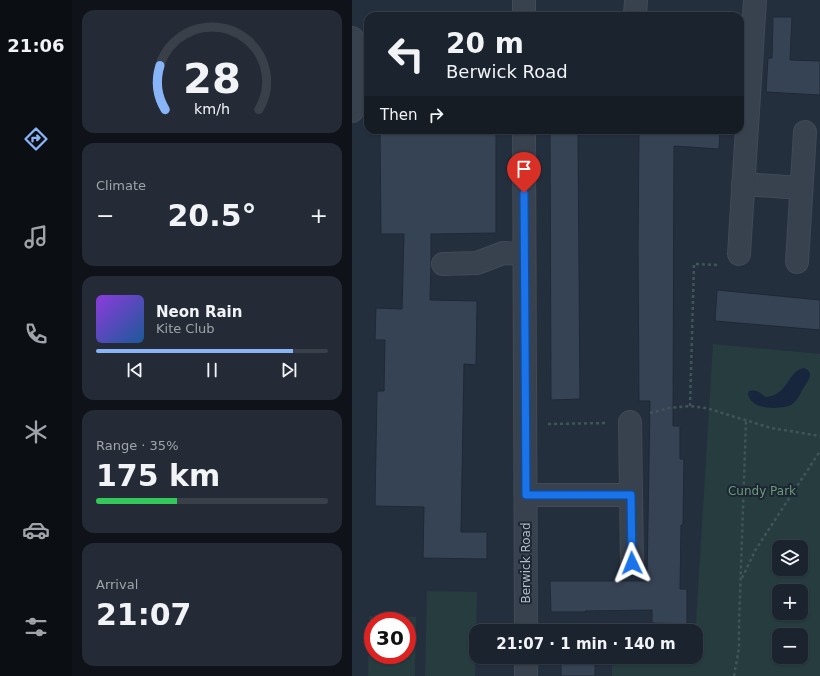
<!DOCTYPE html>
<meta charset="utf-8">
<style>
:root{--surface:#1b232e;--page:#242b36;--text:#f1f3f6;--muted:#a0a4aa;--line:#39404a;--accent:#8ab4f8}
body{margin:0;font-family:"DejaVu Sans",sans-serif;background:var(--page);color:var(--text);height:100vh;display:flex;flex-direction:column;font-size:15px;white-space:nowrap}
*{box-sizing:border-box;margin:0}
p{font-size:13px;color:var(--muted)}
.icon{flex:none;width:22px;height:22px;fill:none;stroke:currentColor;stroke-width:2;stroke-linecap:round;stroke-linejoin:round}
.map{position:relative;flex:1;overflow:hidden}
.side{display:flex;flex-direction:column;gap:10px;padding:10px;background:#0f1319;width:280px}
.side>*{flex:none}
.guide{position:absolute;left:12px;top:12px;width:380px;height:122px;border-radius:12px;box-shadow:0 1px 3px #0004,0 0 0 1px var(--line);background:#1b232e;color:var(--text);overflow:hidden}
.buttons{position:absolute;left:420px;top:540px;display:grid;gap:8px}
.buttons a{display:grid;place-items:center;width:36px;height:36px;border-radius:8px;background:var(--surface);box-shadow:0 1px 3px #0004,0 0 0 1px var(--line);font-size:20px}
.speed{position:absolute;left:12px;top:612px;display:flex;gap:8px;font-size:20px;font-weight:700;text-align:center}
.speed>*{display:grid;place-content:center;width:52px;height:52px;border-radius:50%;background:var(--surface);box-shadow:0 1px 3px #0004,0 0 0 1px var(--line);line-height:1}
.speed .limit{border:6px solid #d22;background:#fff;color:#111}
.pin{position:absolute;display:grid;place-items:center;width:34px;height:34px;color:#fff;margin:-41px -17px;border-radius:50% 50% 50% 0;rotate:-45deg;box-shadow:0 0 4px #0007}
.pin .icon{rotate:45deg}
.me{position:absolute;width:44px;margin:-22px;rotate:358deg;stroke-linejoin:round;filter:drop-shadow(0 0 3px #0008)}
.turn{display:flex;align-items:center;gap:14px;height:84px;padding:0 16px;font-size:18px}
.turn .icon{width:52px;height:52px;stroke-width:2.5}
.turn b{display:block;font-size:28px;line-height:34px}
.then{display:flex;align-items:center;height:38px;padding:0 16px;background:#0003;gap:8px;font-size:15px}
.big{font-size:30px;font-weight:700;line-height:1.1}
.side .card{flex:1;display:flex;flex-direction:column;justify-content:center;gap:6px;min-width:0;padding:0 14px;border-radius:12px;background:var(--page)}
.side .dial{align-items:center;gap:0}
.dial svg{height:104px;overflow:visible;fill:none;stroke:var(--line);stroke-width:7;stroke-linecap:round;text-anchor:middle}
.dial text{fill:var(--text);stroke:none}
.song{display:flex;align-items:center;gap:12px}
.cover{width:48px;height:48px;border-radius:6px;background:linear-gradient(135deg,hsl(270 70% 55%),hsl(210 70% 35%))}
.played{height:4px;border-radius:2px;background:linear-gradient(90deg,var(--accent) 85%,var(--line) 85%)}
.keys{display:flex;justify-content:space-around;direction:ltr}
.heat{display:flex;justify-content:space-between;align-items:center;font-size:22px;direction:ltr}
.charge{height:6px;border-radius:3px;background:linear-gradient(90deg,#34c759 35%,var(--line) 0)}
.trip{position:absolute;left:117px;top:624px;width:234px;height:40px;border-radius:12px;background:var(--surface);box-shadow:0 1px 3px #0004,0 0 0 1px var(--line);font-weight:700;line-height:40px;text-align:center}
main{display:flex;flex:1;min-height:0}
.dock{display:flex;flex-direction:column;width:72px;justify-content:space-around;align-items:center;background:#0b0e12;color:var(--muted)}
.dock .icon{width:28px;height:28px}
.dock .selected{color:var(--accent)}
.dock b{font-size:18px;color:var(--text)}
.map>svg:first-child{display:block}
.green{fill:#263c3f;fill-rule:evenodd}
.water{fill:#17263c}
.building{fill:#364354;stroke:#1f2835}
.lines{fill:none;stroke-linecap:round;stroke-linejoin:round}
.minor-casing{stroke:#414a57;stroke-width:24}
.path{stroke:#3f5557;stroke-width:2.5;stroke-dasharray:3 3;stroke-linecap:butt}
.minor{stroke:#38414e;stroke-width:22}
.route-casing{stroke:#114b97;stroke-width:10}
.route{stroke:#1a73e8;stroke-width:7}
.labels{text-anchor:middle;stroke-width:4;stroke-linejoin:round;paint-order:stroke}
.park-label{font-size:12px;fill:#6b9a76;stroke:#1d2633}
.street-label{font-size:12px;fill:#b4bcc9;stroke:#1d2633}
</style>
<main>
<nav class="dock">
<b>21:06</b>
<svg class="icon selected" aria-label="directions" viewBox="0 0 24 24"><path d="M12 3l9 9-9 9-9-9zM9 14v-3h6M13 9l2 2-2 2"/></svg>
<svg class="icon" aria-label="music" viewBox="0 0 24 24"><path d="M9 18V5l10-2v13"/><circle cx="6" cy="18" r="3"/><circle cx="16" cy="16" r="3"/></svg>
<svg class="icon" aria-label="phone" viewBox="0 0 24 24"><path d="M5 4h4l2 5-3 2q2 4 5 5l2-3 5 2v4C11 20 4 13 5 4z"/></svg>
<svg class="icon" aria-label="climate" viewBox="0 0 24 24"><path d="M12 3v18M4 7l16 10M4 17L20 7"/></svg>
<svg class="icon" aria-label="car" viewBox="0 0 24 24"><path d="M5 17H2v-5l4-1 3-4h7l3 4 3 1v5h-3M9 17h6M6 11h13"/><circle cx="7" cy="17" r="2"/><circle cx="17" cy="17" r="2"/></svg>
<svg class="icon" aria-label="filters" viewBox="0 0 24 24"><path d="M4 7h16M4 17h16"/><circle cx="9" cy="7" r="2"/><circle cx="15" cy="17" r="2"/></svg>
</nav>
<section class="side">
<div class="card dial"><svg viewBox="0 0 100 80">
<path d="M14 69A42 42 0 1 1 86 69"/>
<path d="M14 69A42 42 0 0 1 10 35" stroke="#8ab4f8"/>
<text x="50" y="56" font-size="32" font-weight="700">28</text>
<text x="50" y="72" font-size="11">km/h</text>
</svg></div>
<div class="card"><p>Climate</p>
<div class="heat"><a>−</a><b class="big">20.5°</b><a>+</a></div>
</div>
<div class="card">
<div class="song"><i class="cover"></i><div><b>Neon Rain</b><p>Kite Club</p></div></div>
<div class="played"></div>
<div class="keys"><svg class="icon" aria-label="previous" viewBox="0 0 24 24"><path d="M18 5L8 12l10 7zM5 5v14"/></svg><svg class="icon" aria-label="pause" viewBox="0 0 24 24"><path d="M8 5v14M16 5v14"/></svg><svg class="icon" aria-label="next" viewBox="0 0 24 24"><path d="M6 5l10 7-10 7zM19 5v14"/></svg></div>
</div>
<div class="card"><p>Range · 35%</p><b class="big">175 km</b><div class="charge"></div></div>
<div class="card"><p>Arrival</p><b class="big">21:07</b></div>
</section>
<div class="map">
<svg width="468" height="676" viewBox="0 0 468 676">
<rect width="100%" height="100%" fill="#242f3e"/>
<!-- green -->
<g class="green">
<path d="M 361,344 L 468,354 L 468,676 L 260,676 L 260,657 L 344,657 L 344,631 L 288,631 L 344,623 ZM 427,547 L 449,547 L 449,569 L 427,569 ZM 427,591 L 449,591 L 449,613 L 427,613 ZM 427,635 L 449,635 L 449,657 L 427,657 Z"/>
<path d="M 75,591 L 125,592 L 123,676 L 73,676 Z"/>
<path d="M 17,616 L 64,617 L 63,676 L 16,676 ZM 21,621 L 55,621 L 55,655 L 21,655 Z"/>
</g>
<!-- water -->
<path class="water" d="M 452,368 C 463,372 456,381 452,387 C 448,393 446,401 439,405 C 426,410 399,410 396,394 L 397,391 C 405,389 408,393 414,397 C 437,395 435,371 452,368 Z"/>
<!-- building -->
<g class="building">
<path d="M 421,17 L 440,17 L 438,60 L 468,61 L 468,95 L 414,92 L 416,58 L 420,58 Z"/>
<path d="M 28,130 L 144,130 L 144,233 L 79,234 L 79,264 L 78,300 L 125,301 L 124,365 L 112,364 L 109,532 L 135,532 L 135,559 L 71,558 L 72,507 L 23,506 L 25,391 L 32,391 L 33,340 L 23,340 L 24,308 L 50,309 L 52,234 L 29,234 Z"/>
<path d="M 198,130 L 226,130 L 228,399 L 199,400 Z"/>
<path d="M 287,130 L 368,130 L 367,149 L 322,146 L 321,426 L 328,426 L 328,459 L 332,459 L 331,525 L 329,525 L 328,589 L 335,589 L 335,624 L 300,623 L 300,610 L 233,611 L 233,612 L 199,612 L 198,581 L 295,581 L 298,401 L 287,401 L 286,248 Z"/>
<path d="M 365,290 L 468,300 L 468,330 L 363,321 Z"/>
<rect x="209" y="657" width="34" height="19"/>
</g>
<g class="lines">
<!-- minor casing -->
<g class="minor-casing">
<g id="minor">
<path d="M 172,0 L 172,16"/>
<path d="M 283,16 L 284,0"/>
<path d="M 0,38 L 0,111"/>
<path d="M 172,130 L 174,631"/>
<path d="M 391,184 L 449,188"/>
<path d="M 387,254 L 403,0"/>
<path d="M 445,262 L 453,132"/>
<path d="M 91,264 L 125,263 L 151,253 L 172,254"/>
<path d="M 278,422 L 280,563"/>
<path d="M 174,495 L 279,495"/>
<path d="M 174,657 L 174,676"/>
</g>
</g>
<!-- path -->
<g class="path">
<path d="M 338,406 L 342,264 L 367,265"/>
<path d="M 298,413 L 317,408 L 338,406 L 354,408 L 419,428 L 468,436"/>
<path d="M 196,424 L 255,423"/>
<path d="M 390,578 L 404,549 L 468,451"/>
<path d="M 382,676 L 387,648 L 387,624 L 394,421"/>
</g>
<!-- minor -->
<use href="#minor" class="minor"/>
</g>
<g class="lines">
<!-- route casing -->
<g class="route-casing">
<path id="route" d="M 172,193 L 174,495 L 279,495 L 280,563"/>
</g>
<!-- route -->
<use href="#route" class="route"/>
</g>
<g class="labels">
<!-- park labels -->
<g class="park-label">
<text x="410" y="495">Cundy Park</text>
</g>
<!-- street labels -->
<g class="street-label">
<text transform="translate(174 563) rotate(-90)" y="4">Berwick Road</text>
</g>
</g>
</svg>
<div class="buttons">
<a><svg class="icon" aria-label="layers" viewBox="0 0 24 24"><path d="M12 4l9 5-9 5-9-5zM3 14l9 5 9-5"/></svg></a>
<a>+</a>
<a>−</a>
</div>
<div class="speed"><div class="limit">30</div></div>
<div class="pin" style="left:172px;top:193px;background:#d93025"><svg class="icon" aria-label="arrive" viewBox="0 0 24 24"><path d="M6 21V4h12l-3 4 3 4H6"/></svg></div>
<svg class="me" style="left:280px;top:563px" viewBox="-20 -20 40 40"><path d="M0-17L14 15 0 8-14 15z" fill="#1a73e8" stroke="#fff" stroke-width="4"/></svg>
<div class="trip">21:07 · 1 min · 140 m</div>
<div class="guide">
<div class="turn"><svg class="icon" aria-label="left" viewBox="0 0 24 24"><path d="M17 20v-9H6M10 6l-5 5 5 5"/></svg><div><b>20 m</b>Berwick Road</div></div>
<div class="then">Then<svg class="icon" aria-label="right" viewBox="0 0 24 24"><path d="M7 20v-9h11M14 6l5 5-5 5"/></svg></div>
</div>
</div>
</main>
